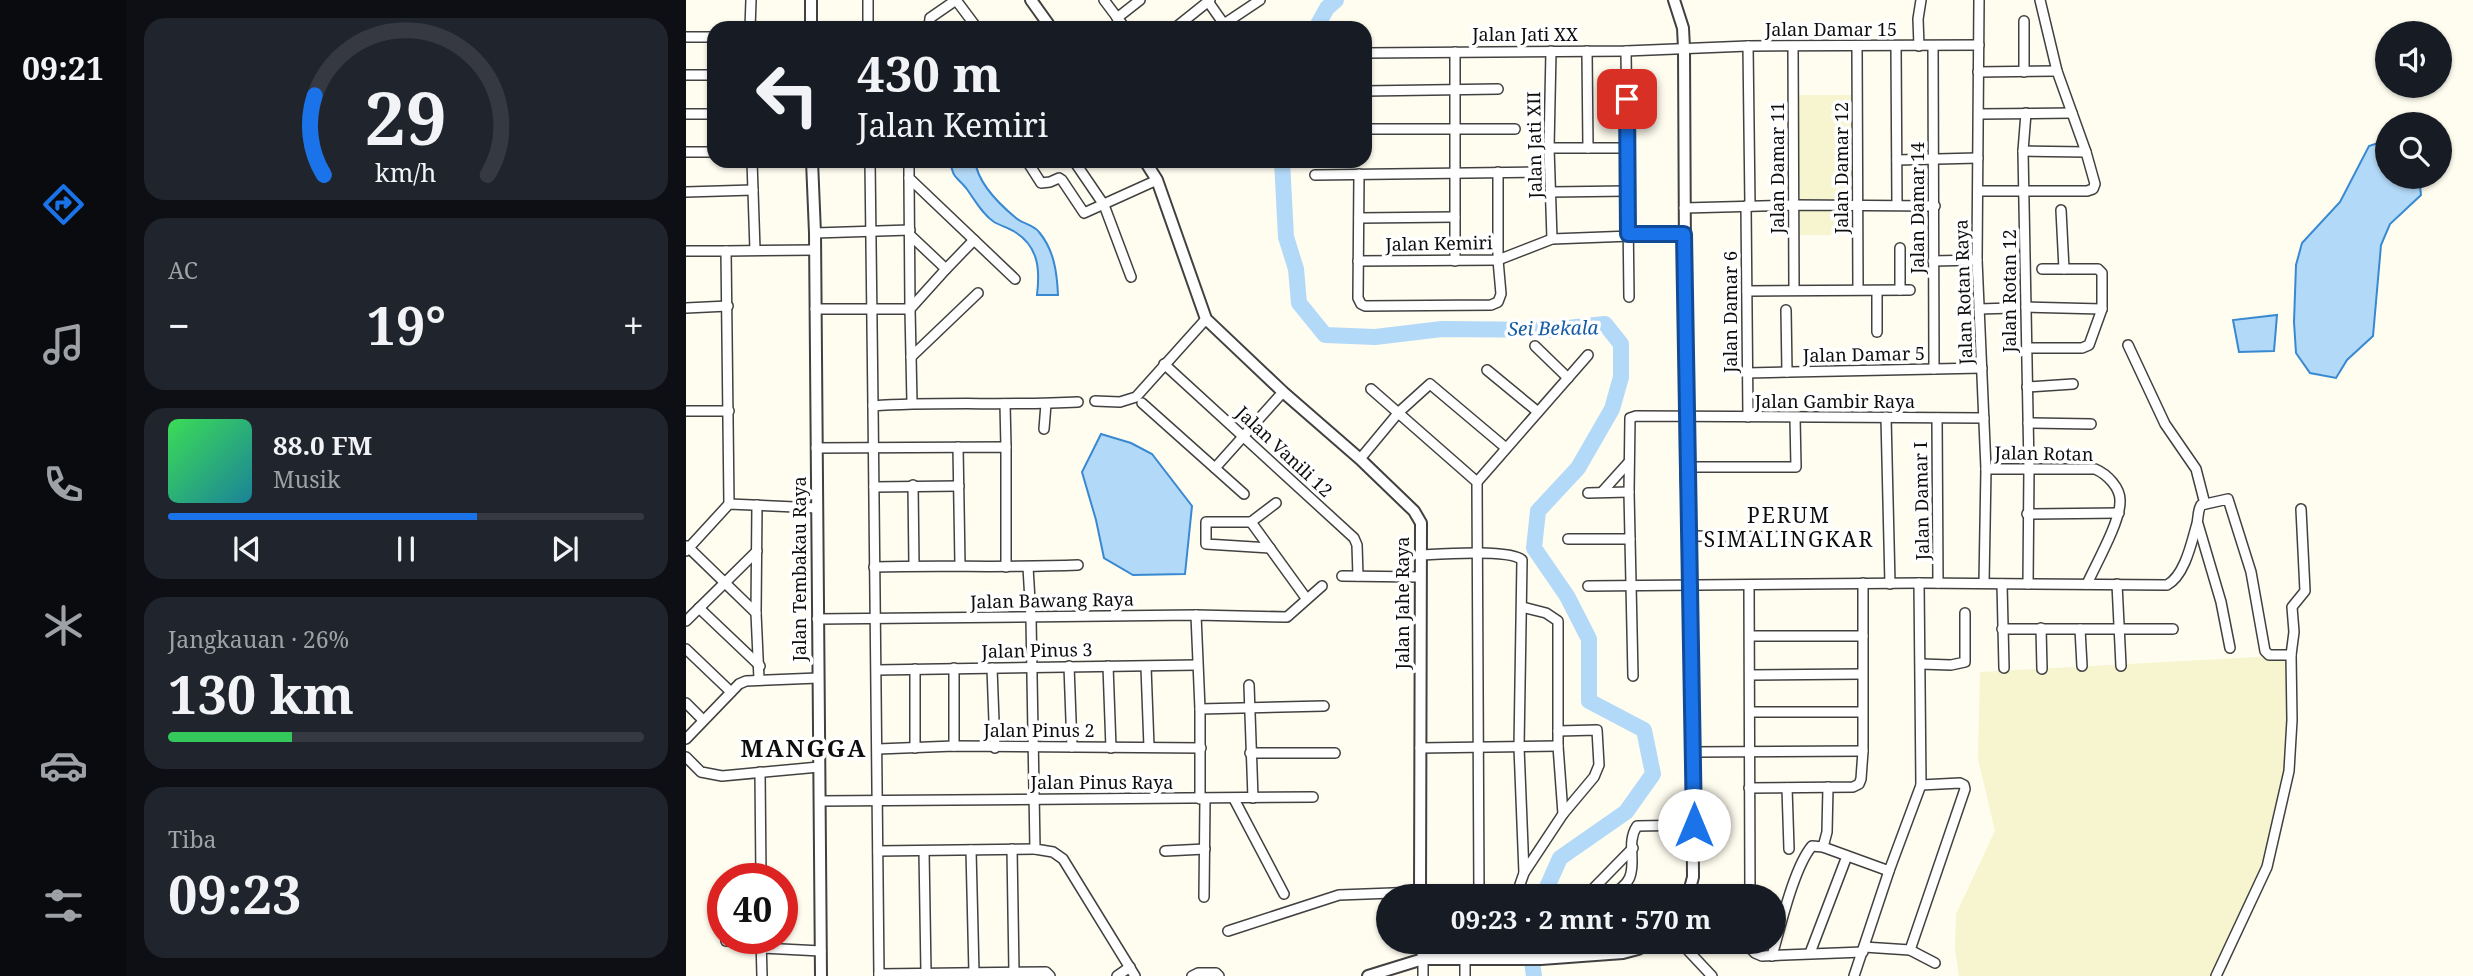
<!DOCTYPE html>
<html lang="id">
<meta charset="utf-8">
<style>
:root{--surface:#171b24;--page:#20242c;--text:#f1f3f6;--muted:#9ea1a6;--line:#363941;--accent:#1a73e8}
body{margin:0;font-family:"Noto Serif",serif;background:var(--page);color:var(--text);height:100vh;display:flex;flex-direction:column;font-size:26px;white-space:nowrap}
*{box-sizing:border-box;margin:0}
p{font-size:23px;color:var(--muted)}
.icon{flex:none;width:38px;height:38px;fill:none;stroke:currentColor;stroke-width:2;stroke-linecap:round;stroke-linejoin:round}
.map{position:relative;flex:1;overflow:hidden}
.panel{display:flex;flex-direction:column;gap:18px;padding:18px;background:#0d0f14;width:560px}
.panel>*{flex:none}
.top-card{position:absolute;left:21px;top:21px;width:665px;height:147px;border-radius:21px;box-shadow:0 2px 5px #0004;background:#171b24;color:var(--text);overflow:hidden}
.controls{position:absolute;left:1689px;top:21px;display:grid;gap:14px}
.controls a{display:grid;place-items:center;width:77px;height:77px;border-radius:50%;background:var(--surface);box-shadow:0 2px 5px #0004;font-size:35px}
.speed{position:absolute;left:21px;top:863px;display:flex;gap:14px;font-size:35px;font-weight:700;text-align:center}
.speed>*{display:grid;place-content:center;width:91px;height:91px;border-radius:50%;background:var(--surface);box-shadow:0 2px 5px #0004;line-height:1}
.speed .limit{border:10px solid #d22;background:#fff;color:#111}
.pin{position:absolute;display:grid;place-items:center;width:60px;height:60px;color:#fff;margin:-30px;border-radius:14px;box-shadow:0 4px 10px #0006}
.me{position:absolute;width:77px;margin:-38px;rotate:0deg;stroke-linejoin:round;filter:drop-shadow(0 0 5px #0008)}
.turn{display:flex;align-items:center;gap:24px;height:147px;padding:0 35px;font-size:32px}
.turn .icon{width:91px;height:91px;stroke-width:2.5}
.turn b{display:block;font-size:49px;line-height:60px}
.big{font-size:52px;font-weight:700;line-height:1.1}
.panel .tile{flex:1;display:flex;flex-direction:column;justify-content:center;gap:10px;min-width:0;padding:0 24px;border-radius:21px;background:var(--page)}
.panel .dial{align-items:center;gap:0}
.dial svg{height:182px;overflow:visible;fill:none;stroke:var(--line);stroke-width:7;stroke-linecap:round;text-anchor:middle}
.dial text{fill:var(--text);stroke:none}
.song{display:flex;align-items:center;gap:21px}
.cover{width:84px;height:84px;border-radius:10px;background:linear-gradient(135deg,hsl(130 70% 55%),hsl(190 70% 35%))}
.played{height:7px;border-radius:4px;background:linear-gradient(90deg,var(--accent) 65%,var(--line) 65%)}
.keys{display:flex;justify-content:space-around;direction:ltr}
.heat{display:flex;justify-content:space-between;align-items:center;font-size:38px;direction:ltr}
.charge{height:10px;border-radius:5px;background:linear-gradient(90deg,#34c759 26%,var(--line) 0)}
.trip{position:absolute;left:690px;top:884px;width:410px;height:70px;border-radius:35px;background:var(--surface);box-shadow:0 2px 5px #0004;font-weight:700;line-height:70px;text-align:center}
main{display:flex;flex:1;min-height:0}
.tab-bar{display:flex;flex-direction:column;width:126px;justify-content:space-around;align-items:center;background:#090b0e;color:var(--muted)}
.tab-bar .icon{width:49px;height:49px}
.tab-bar .on{color:var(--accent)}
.tab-bar b{font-size:32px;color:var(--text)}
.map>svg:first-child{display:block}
.farmland{fill:#f6f5cf}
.water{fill:#b3d9f8;stroke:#3889d1;stroke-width:2}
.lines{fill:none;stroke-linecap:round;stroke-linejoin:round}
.river{stroke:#b3d9f8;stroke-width:16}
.minor-casing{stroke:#414141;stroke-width:12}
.tertiary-casing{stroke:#414141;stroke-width:14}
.minor{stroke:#fff;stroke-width:9}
.tertiary{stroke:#fff;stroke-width:10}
.route-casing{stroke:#114b97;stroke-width:18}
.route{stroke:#1a73e8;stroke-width:12}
.labels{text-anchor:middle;stroke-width:7;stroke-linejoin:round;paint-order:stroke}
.street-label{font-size:18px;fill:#0e0e0e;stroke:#fff}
.water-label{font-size:19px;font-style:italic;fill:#145ba4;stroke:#fff}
.quarter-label{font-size:21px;letter-spacing:2px;fill:#0e0e0e;stroke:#fff}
.district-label{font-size:24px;font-weight:bold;letter-spacing:2px;fill:#0e0e0e;stroke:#fff}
</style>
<main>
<nav class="tab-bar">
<b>09:21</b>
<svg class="icon on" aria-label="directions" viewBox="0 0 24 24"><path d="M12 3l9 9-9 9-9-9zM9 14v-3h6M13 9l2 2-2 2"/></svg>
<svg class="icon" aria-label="music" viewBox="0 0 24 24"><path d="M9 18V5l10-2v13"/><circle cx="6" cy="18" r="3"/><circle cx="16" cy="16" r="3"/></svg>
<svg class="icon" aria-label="phone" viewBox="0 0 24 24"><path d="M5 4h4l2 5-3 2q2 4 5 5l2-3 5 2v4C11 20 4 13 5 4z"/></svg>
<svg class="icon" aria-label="climate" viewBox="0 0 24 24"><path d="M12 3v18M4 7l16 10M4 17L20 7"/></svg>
<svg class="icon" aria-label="car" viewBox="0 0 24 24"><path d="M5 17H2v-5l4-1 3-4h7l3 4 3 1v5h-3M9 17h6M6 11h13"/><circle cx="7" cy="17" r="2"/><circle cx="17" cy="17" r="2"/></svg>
<svg class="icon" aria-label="filters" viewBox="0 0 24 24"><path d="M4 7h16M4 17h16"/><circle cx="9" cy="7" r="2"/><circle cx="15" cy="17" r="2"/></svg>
</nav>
<section class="panel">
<div class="tile dial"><svg viewBox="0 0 100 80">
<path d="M14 69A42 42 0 1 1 86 69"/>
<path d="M14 69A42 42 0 0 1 10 34" stroke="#1a73e8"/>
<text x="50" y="56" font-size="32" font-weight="700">29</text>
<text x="50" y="72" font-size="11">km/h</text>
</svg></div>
<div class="tile"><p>AC</p>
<div class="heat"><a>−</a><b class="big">19°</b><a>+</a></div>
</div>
<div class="tile">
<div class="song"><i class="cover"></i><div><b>88.0 FM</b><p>Musik</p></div></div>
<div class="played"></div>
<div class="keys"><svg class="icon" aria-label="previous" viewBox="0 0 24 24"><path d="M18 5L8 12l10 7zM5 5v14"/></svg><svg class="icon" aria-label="pause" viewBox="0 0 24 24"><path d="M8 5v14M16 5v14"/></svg><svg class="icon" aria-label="next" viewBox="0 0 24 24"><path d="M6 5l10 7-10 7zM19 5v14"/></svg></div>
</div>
<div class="tile"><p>Jangkauan · 26%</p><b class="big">130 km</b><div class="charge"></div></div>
<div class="tile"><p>Tiba</p><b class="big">09:23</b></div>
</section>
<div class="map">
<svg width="1787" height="976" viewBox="0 0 1787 976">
<rect width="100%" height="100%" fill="#fffdf0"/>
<!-- farmland -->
<g class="farmland">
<path d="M 1109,95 L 1170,95 L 1171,235 L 1111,235 Z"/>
<path d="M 1605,655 L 1603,765 L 1583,868 L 1537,976 L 1273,976 L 1269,950 L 1270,914 L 1309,831 L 1292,759 L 1294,672 Z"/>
</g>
<!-- water -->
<g class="water">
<path d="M 1701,140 L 1701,177 L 1733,177 L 1735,195 L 1704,224 L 1695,245 L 1687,336 L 1661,360 L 1650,378 L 1624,373 L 1610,353 L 1608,322 L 1610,265 L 1616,243 L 1654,202 L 1683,146 Z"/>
<path d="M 264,161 L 289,161 C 292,183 313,204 330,218 C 337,224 348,225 353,232 C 368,250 371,272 372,295 L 351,295 C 354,270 353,247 329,232 C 323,228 315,226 308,222 C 296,214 289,200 280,188 C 269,175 268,180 264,161 Z"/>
<path d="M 1591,315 L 1588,351 L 1553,352 L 1547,320 Z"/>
<path d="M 415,434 L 445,443 L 466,454 L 506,506 L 499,574 L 447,575 L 418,558 L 410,520 L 396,472 Z"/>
</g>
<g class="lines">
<!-- river -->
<g class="river">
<path d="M 630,28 L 641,8 L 650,0"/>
<path d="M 596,161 L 600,237 L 610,269 L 613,303 L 639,335 L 689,337 L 756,329 L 862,330 L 919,324 L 935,344 L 935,377 L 926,409 L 892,468 L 852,511 L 848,548 L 881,596 L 903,639 L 903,701 L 958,730 L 967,774 L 940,812 L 874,858 L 857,896"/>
<path d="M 843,942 L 848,976"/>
</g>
<!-- minor casing -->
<g class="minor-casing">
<g id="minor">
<path d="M 182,0 L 182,28"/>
<path d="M 270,0 L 291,28"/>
<path d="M 418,0 L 439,28"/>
<path d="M 521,0 L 540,27"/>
<path d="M 1293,0 L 1291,260 L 1300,469 L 1298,583"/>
<path d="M 431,18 L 454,0"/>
<path d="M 1338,21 L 1338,72"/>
<path d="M 538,24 L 574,0"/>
<path d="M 64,28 L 65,0"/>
<path d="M 243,28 L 244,18 L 270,0"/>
<path d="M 489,28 L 524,0"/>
<path d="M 0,37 L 28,37"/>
<path d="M 1062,46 L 1064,206"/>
<path d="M 1210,46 L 1211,205"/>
<path d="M 1233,46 L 1232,19 L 1235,0"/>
<path d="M 1247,46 L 1248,369"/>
<path d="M 1107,47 L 1108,290"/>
<path d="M 1171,47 L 1172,289"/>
<path d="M 865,51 L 863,148 L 866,239"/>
<path d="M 901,51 L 902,148"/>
<path d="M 940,51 L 943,297"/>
<path d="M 769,52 L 769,261"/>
<path d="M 679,53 L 940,51 L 1062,46 L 1293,45"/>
<path d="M 1292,72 L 1371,71"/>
<path d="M 0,75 L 28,75"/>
<path d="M 679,91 L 812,89"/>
<path d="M 1340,113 L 1337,151 L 1343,468 L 1342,584"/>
<path d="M 0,114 L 28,114"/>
<path d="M 1294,114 L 1386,113"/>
<path d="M 679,129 L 829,129"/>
<path d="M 863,148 L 941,148"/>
<path d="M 1337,151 L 1400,152"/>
<path d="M 0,152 L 28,152"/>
<path d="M 1211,160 L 1292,158"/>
<path d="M 66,161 L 69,250"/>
<path d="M 184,161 L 187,406"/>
<path d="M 223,161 L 223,178 L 329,279"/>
<path d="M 341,161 L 355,183 L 364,182 L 373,178 L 376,180 L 398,213 L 471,180"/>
<path d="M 388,161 L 418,205 L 445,277"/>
<path d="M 673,174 L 672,298 L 675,304 L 679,306 L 805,305 L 812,302 L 815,294 L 812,260 L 812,172"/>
<path d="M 629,175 L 851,172 L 851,188"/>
<path d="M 1292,191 L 1401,191 L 1407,189 L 1409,184 L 1400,152 L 1371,71 L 1354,0"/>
<path d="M 0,192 L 67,190"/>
<path d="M 865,192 L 942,191"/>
<path d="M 1060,206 L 1062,417"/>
<path d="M 998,208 L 1108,205 L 1249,206"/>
<path d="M 1375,210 L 1378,269"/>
<path d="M 673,218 L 769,217"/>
<path d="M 129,233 L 224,230"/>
<path d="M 224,235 L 260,269 L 288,240"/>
<path d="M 1214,248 L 1214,290"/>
<path d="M 0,251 L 40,251 L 43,504"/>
<path d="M 40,251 L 129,250"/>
<path d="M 672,261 L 812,260 L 866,239 L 998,234"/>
<path d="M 1247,261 L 1291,260"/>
<path d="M 1061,291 L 1224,290"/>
<path d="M 1191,291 L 1191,332"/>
<path d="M 1340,307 L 1416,309"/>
<path d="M 0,308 L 42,306"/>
<path d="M 129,309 L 224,309 L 223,178"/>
<path d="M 1293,309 L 1326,308"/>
<path d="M 1100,310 L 1101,372"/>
<path d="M 1442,345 L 1479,424 L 1510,469 L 1519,504"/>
<path d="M 849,346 L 882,378"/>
<path d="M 1341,348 L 1396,348 L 1403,345 L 1416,309 L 1416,273 L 1412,269 L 1356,269"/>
<path d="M 225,357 L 292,293"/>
<path d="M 478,364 L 668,538 L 671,545 L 672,576"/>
<path d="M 801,370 L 852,412"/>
<path d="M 1061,373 L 1296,368"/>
<path d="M 1341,387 L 1387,384"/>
<path d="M 685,389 L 791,482 L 793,896"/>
<path d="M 409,401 L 434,402 L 450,397 L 520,319"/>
<path d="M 226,403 L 224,309 L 260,269"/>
<path d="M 456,403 L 558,494"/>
<path d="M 319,404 L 320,447"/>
<path d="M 0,411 L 43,411"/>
<path d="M 1200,417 L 1204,584"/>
<path d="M 1251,418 L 1252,583"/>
<path d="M 1342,423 L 1405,424"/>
<path d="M 358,429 L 360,404"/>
<path d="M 272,447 L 274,565"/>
<path d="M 130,448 L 320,447 L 320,567"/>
<path d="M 674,459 L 713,412 L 744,384 L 820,448"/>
<path d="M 1000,467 L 1110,467 L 1109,418"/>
<path d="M 529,468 L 597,392"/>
<path d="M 1300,469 L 1409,469 C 1421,474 1435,488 1434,502 C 1434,522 1410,564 1401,584"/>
<path d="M 791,482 L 902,355"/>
<path d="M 227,485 L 228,565"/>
<path d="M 188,487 L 273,486"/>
<path d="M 916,492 L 943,462"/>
<path d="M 902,493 L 943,492"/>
<path d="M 590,503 L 565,522 L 620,598"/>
<path d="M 71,505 L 70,613 L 73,679"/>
<path d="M 1341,514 L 1433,513"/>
<path d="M 565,522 L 520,522 L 520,544 L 584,548"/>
<path d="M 1512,524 L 1535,602 L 1544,648"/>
<path d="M 1003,536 L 1113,537"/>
<path d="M 882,539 L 944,539"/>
<path d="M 1,546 L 70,613"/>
<path d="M 0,551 L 43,504 L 131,508"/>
<path d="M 734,555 C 754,554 824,549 836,560 L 833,747 L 838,873 L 831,893 L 827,896"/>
<path d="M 188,567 C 256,565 324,568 392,565"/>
<path d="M 342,567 L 345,618 L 349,849 L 367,852 L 377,859 L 449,976"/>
<path d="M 656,576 L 734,577"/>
<path d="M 1316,584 L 1318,668"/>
<path d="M 1431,584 L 1435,666"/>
<path d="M 1063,585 L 1064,896"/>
<path d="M 902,586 L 1233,583 L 1481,585 C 1498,576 1505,545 1510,527 C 1513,519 1511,512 1515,505 L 1542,499 L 1565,572 L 1579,651 L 1583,655 L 1605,655"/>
<path d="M 836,607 L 860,613 L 872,621 L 872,746 L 877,814"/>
<path d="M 13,608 L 74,666"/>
<path d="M 510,615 L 514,709 L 514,799"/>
<path d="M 131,619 L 510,615 L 601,617 L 636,586"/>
<path d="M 0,621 L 71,551"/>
<path d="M 1355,628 L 1356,669"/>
<path d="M 1316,629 L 1487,629"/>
<path d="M 1394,629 L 1396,666"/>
<path d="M 1064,636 L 1177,636"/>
<path d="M 0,649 L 45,692"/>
<path d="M 1235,664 L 1265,665 L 1279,662 L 1279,613"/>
<path d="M 383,666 L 386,747"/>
<path d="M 422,666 L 425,748"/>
<path d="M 460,667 L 463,747"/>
<path d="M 306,668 L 309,748"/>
<path d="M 229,669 L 229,748"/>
<path d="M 191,670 L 511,665"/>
<path d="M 1064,675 L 1176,674"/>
<path d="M 947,676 L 943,492 L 944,418 L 950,416 L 1298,418"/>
<path d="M 563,685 L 567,798"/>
<path d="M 0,703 L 17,720"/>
<path d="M 514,709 L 638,706"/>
<path d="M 1064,712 L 1176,712"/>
<path d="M 0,739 L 53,684 L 60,681 L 132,678"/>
<path d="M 268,746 L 268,668"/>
<path d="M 734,748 L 872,746"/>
<path d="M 192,749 L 268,746 L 515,748"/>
<path d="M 1007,752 L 1177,751"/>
<path d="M 564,753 L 649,753"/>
<path d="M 0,757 L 15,772 L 36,776 L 133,767"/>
<path d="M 74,772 L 75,878"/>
<path d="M 1063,788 L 1167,787 L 1173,784 L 1175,779 L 1177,751 L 1177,583"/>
<path d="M 1101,788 L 1103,849"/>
<path d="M 548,799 L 598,894"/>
<path d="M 134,801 L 627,797"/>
<path d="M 1137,847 L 1141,832 L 1142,787"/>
<path d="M 326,849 L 328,972"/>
<path d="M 285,850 L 288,973"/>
<path d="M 192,851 L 349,849"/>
<path d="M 238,851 L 240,973"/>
<path d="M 479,851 L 519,849"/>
<path d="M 838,873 L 877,814 L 908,777 L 913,765 L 911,730 L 872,731"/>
<path d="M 900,896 L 947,848"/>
<path d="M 921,896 C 964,879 935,850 951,826 L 1008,825"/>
<path d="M 518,897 L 519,799"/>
<path d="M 542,931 L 653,895 L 733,892"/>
<path d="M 75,938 L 76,976"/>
<path d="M 40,941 L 75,941"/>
<path d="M 994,942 L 1026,976"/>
<path d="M 1058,942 L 1069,953 L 1076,956 L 1177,952"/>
<path d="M 1178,947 L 1224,950 L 1249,963"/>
<path d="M 75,948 L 135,951"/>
<path d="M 1224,950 L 1279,789 L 1278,785 L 1274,783 L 1235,785"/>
<path d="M 1124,953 L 1161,856"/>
<path d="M 1086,956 C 1094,928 1108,867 1126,846 L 1137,847 L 1203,871"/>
<path d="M 737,959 L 737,976"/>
<path d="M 779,959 L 779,976"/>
<path d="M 193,974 L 360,972 L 364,976"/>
<path d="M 193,976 L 187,406 C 255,401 323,406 392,402"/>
<path d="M 431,976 L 444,967"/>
<path d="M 506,976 L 512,973 L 530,973 L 533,976"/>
<path d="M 1168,976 L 1203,871 L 1235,785 L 1233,583"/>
<path d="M 1530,976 L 1581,867 L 1603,771 L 1606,720 L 1605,655 L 1608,632 L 1606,607 L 1619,591 L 1615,509"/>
</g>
</g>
<!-- tertiary casing -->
<g class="tertiary-casing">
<g id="tertiary">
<path d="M 125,0 L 125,28"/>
<path d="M 345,0 L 365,28"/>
<path d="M 988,0 L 997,28 L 998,48 L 1000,467 L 1005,584 L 1007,877 L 1002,896"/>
<path d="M 126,161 L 129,233 L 135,976"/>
<path d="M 459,161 L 471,180 L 520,319 L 597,392 L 674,459 L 728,511 L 735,523 L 734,896"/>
<path d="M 736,942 L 737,959"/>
<path d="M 682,976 L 737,959 L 855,959 L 937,953 L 952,949 L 965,942"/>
</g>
</g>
<!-- minor -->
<use href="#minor" class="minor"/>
<!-- tertiary -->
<use href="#tertiary" class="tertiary"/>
</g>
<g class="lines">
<!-- route casing -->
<g class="route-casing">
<path id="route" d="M 941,99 L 942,234 L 998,234 L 1008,825"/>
</g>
<!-- route -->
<use href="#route" class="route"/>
</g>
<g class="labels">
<!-- street labels -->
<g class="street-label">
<text x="1145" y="36">Jalan Damar 15</text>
<text x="839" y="41">Jalan Jati XX</text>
<text transform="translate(849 145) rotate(-91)" y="6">Jalan Jati XII</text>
<text transform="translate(1092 168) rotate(-90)" y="6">Jalan Damar 11</text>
<text transform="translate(1156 168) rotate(-90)" y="6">Jalan Damar 12</text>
<text transform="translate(1232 208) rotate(-90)" y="6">Jalan Damar 14</text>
<text transform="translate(753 244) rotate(-1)" y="6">Jalan Kemiri</text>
<text transform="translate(1324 291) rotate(-90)" y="6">Jalan Rotan 12</text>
<text transform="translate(1278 292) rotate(-92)" y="6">Jalan Rotan Raya</text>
<text transform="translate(1045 312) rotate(-90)" y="6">Jalan Damar 6</text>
<text transform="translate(1178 355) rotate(-1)" y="6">Jalan Damar 5</text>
<text x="1149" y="408">Jalan Gambir Raya</text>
<text transform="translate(598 452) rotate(43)" y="6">Jalan Vanili 12</text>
<text transform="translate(1358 454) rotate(1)" y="6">Jalan Rotan</text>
<text transform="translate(1236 501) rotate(-91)" y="6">Jalan Damar I</text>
<text transform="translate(114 569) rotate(-90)" y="6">Jalan Tembakau Raya</text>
<text transform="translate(366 601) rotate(-1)" y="6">Jalan Bawang Raya</text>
<text transform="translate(717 603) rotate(-90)" y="6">Jalan Jahe Raya</text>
<text transform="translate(351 651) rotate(-1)" y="6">Jalan Pinus 3</text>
<text x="353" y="737">Jalan Pinus 2</text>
<text x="416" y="789">Jalan Pinus Raya</text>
</g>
<!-- water labels -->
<g class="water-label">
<text transform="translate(867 328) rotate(-1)" y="7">Sei Bekala</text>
</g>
<!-- quarter labels -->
<g class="quarter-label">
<text x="1103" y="523">PERUM<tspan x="1103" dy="24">SIMALINGKAR</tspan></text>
</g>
<!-- district labels -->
<g class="district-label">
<text x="118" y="757">MANGGA</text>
</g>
</g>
</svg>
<div class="controls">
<a><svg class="icon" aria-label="sound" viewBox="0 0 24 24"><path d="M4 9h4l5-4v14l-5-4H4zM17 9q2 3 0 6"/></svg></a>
<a><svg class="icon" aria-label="search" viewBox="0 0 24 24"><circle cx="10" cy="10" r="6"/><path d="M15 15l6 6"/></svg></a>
</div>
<div class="speed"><div class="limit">40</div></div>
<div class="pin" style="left:941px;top:99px;background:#d93025"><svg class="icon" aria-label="arrive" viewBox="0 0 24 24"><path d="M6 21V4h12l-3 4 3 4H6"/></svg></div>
<svg class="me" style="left:1008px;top:825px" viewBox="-20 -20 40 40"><circle r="19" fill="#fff"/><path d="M0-13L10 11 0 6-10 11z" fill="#1a73e8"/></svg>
<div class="trip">09:23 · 2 mnt · 570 m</div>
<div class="top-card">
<div class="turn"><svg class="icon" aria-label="left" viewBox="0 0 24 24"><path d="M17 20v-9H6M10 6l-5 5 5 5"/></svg><div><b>430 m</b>Jalan Kemiri</div></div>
</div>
</div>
</main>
